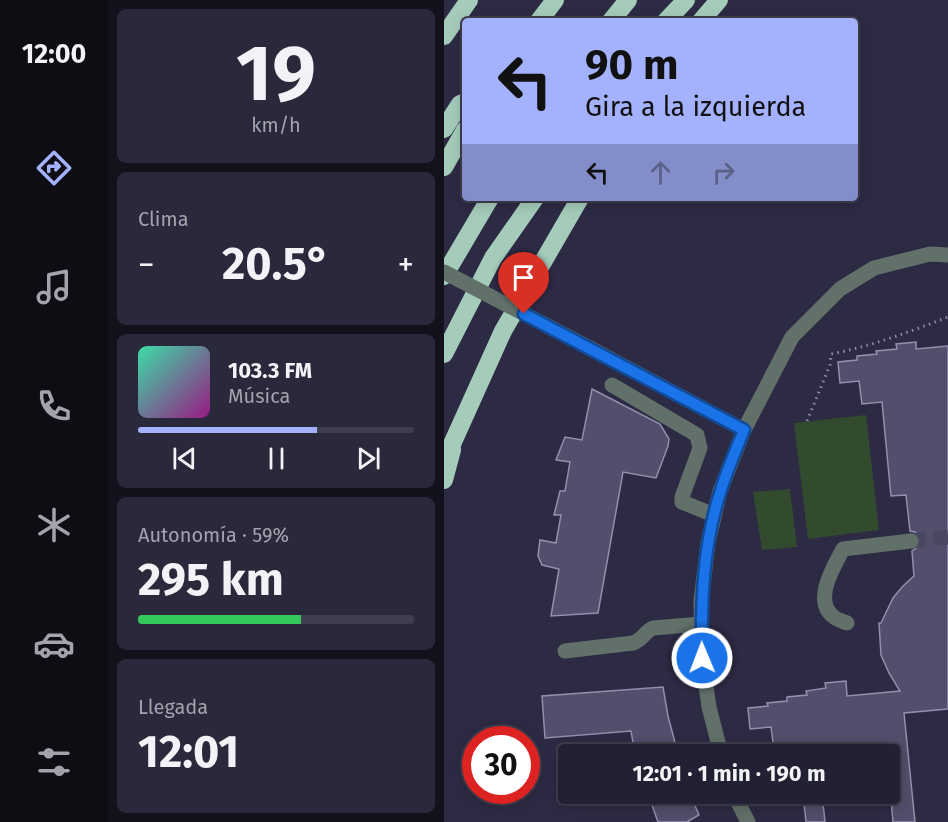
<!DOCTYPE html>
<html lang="es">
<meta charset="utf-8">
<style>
:root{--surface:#222033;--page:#2a283b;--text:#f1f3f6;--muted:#a2a3ac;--line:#3f3e4e;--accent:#a4b1fc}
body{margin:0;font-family:"Fira Sans",sans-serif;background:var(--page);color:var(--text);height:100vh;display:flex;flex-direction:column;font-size:22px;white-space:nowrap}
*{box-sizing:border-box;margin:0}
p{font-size:20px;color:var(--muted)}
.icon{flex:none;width:33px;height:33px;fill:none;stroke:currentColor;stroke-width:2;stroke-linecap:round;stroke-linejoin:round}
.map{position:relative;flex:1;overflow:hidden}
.drawer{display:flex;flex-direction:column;gap:9px;padding:9px;background:#13121c;width:336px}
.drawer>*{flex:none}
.hud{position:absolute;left:18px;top:18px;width:396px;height:183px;border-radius:6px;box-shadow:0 3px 15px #0003,0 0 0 2px var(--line);background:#a4b1fc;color:#111;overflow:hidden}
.speed{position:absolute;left:18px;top:726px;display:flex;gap:12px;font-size:30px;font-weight:700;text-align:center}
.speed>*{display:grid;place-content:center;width:78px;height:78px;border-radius:50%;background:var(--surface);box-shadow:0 3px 15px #0003,0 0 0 2px var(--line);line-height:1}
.speed .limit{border:9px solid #d22;background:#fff;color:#111}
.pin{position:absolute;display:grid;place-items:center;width:51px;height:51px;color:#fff;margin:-62px -26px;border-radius:50% 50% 50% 0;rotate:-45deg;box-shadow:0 0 6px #0007}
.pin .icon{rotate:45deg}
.me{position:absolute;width:66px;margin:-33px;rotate:359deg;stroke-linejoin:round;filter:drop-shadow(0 0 4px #0008)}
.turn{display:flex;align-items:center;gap:21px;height:126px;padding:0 24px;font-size:27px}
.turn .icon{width:78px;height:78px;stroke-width:2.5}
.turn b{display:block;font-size:42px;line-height:51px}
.lanes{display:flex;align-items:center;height:57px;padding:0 24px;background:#0003;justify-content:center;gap:30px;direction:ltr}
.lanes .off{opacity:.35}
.big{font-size:45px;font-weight:700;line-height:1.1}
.drawer .card{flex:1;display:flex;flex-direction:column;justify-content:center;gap:9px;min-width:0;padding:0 21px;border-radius:9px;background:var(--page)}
.drawer .dial{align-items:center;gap:0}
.dial b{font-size:78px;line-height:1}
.song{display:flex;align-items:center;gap:18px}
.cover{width:72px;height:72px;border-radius:9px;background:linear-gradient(135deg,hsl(160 70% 55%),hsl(310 70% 35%))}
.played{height:6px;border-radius:3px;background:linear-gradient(90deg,var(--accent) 65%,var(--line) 65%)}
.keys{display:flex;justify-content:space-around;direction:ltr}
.heat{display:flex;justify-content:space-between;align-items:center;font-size:33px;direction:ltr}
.charge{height:9px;border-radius:4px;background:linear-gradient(90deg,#34c759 59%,var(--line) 0)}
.trip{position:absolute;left:114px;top:744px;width:342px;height:60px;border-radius:6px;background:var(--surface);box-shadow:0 3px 15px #0003,0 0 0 2px var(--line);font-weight:700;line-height:60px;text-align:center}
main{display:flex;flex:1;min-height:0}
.dock{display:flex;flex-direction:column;width:108px;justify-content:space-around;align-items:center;background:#0e0d14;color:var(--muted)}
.dock .icon{width:42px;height:42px}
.dock .on{color:var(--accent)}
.dock b{font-size:27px;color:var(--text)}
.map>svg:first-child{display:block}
.green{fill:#324b2f}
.building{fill:#524e6b;stroke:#928faf;stroke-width:1.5}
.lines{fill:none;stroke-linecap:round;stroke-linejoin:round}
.minor-tunnel{stroke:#4a4760;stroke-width:15;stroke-dasharray:15 8;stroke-linecap:butt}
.path{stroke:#8e8ca2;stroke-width:3;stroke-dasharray:1.5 4.5;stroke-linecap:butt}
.minor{stroke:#617069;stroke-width:15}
.highway{stroke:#a5ccbb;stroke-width:18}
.minor-bridge{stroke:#617069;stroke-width:15}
.route-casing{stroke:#114b97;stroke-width:15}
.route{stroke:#1a73e8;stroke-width:10}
</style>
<main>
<nav class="dock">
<b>12:00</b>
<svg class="icon on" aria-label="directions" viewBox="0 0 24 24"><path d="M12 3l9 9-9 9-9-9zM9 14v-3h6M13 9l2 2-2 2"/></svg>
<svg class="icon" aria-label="music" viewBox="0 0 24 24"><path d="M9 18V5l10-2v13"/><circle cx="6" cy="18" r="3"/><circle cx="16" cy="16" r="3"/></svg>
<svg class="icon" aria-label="phone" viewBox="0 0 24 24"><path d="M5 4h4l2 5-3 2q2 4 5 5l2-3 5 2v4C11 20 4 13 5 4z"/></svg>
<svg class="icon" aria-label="climate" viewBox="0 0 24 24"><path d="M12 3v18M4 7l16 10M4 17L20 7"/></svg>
<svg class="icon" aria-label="car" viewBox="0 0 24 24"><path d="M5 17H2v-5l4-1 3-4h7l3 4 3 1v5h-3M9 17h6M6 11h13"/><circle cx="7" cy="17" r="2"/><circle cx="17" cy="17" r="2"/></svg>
<svg class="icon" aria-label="filters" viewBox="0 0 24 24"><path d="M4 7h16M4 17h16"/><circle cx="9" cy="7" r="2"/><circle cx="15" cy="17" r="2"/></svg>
</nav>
<section class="drawer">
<div class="card dial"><b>19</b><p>km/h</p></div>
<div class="card"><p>Clima</p>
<div class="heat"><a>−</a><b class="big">20.5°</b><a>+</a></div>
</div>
<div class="card">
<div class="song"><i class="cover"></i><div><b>103.3 FM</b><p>Música</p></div></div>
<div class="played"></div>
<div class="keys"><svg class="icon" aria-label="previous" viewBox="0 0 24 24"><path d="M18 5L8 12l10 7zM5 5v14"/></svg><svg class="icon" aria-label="pause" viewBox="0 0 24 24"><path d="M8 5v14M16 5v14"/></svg><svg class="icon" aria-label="next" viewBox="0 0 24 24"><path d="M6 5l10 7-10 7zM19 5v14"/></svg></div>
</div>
<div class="card"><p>Autonomía · 59%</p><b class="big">295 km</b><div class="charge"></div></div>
<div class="card"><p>Llegada</p><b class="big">12:01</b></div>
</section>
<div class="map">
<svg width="504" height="822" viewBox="0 0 504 822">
<rect width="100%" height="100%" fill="#2d2a44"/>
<!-- green -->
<g class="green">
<path d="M 422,415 L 435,530 L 364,539 L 350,423 Z"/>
<path d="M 346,489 L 353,547 L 318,550 L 309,492 Z"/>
</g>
<!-- building -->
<g class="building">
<path d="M 472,342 L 472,349 L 504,346 L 504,709 L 460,713 L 471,822 L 449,822 L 446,788 L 446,754 L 346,754 L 345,749 L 330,750 L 327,727 L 306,729 L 304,708 L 324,706 L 323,703 L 343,701 L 343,697 L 363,695 L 362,691 L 382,688 L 381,683 L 402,681 L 403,696 L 456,691 L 445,673 L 437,655 L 435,623 L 437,623 L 449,598 L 459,586 L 470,576 L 468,551 L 476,545 L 477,539 L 471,532 L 466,531 L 462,495 L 447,496 L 438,402 L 418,404 L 415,381 L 396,383 L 394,362 L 413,360 L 413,356 L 433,354 L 432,351 L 453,349 L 452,344 Z"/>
<path d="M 148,389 L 216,424 L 225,439 L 224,446 L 212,478 L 179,472 L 154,613 L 107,616 L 115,569 L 98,565 L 94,556 L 96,540 L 112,543 L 117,515 L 110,515 L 116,491 L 121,491 L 126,462 L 112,460 L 121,437 L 138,440 Z"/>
<path d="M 219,687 L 224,716 L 234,754 L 191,754 L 187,731 L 101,738 L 98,696 Z"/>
<path d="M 204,794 L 246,794 L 255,815 L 243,822 L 214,822 Z"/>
<path d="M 359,794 L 378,794 L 381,822 L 362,822 Z"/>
</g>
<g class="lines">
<!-- minor-tunnel -->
<path class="minor-tunnel" d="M 467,541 L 504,537"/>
<!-- path -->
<path class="path" d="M 363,421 L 386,365 L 387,354 C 428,346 465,332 504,317"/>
<!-- minor -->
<g class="minor">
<path d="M 159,355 L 300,430"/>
<path d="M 168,385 L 253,435 L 256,448 L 238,497 L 238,502 L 270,515"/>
<path d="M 403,623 C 399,621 393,620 390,617 C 368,601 390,566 399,549 L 467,541"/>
<path d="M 121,651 L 189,643 C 199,640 201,631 209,628 L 257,624"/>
<path d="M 277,754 L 265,707 L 258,658 L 257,601 L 264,543 L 276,491 L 300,430 L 348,337 L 396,289 L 430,268 L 486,254 L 504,255"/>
<path d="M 290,794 L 304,822"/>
</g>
<!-- highway -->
<g class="highway">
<path d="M 95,21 L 111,0"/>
<path d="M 167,21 L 184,0"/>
<path d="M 222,21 L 242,0"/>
<path d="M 257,21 L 275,0"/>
<path d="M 0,36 L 25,0"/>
<path d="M 0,129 L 16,104 L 21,102"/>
<path d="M 0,167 L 21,130"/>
<path d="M 0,276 L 46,198"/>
<path d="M 0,354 L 49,258 L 91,198"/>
<path d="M 0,462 L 59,331 L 136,198"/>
<path d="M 0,480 L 8,450"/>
</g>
<!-- minor-bridge -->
<path class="minor-bridge" d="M 0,272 L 159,355"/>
</g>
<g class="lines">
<!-- route casing -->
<g class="route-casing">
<path id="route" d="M 80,314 L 300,430 C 292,450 283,470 277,490 C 259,544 257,601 258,658"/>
</g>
<!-- route -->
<use href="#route" class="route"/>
</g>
</svg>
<div class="speed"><div class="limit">30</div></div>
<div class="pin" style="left:80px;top:314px;background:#d93025"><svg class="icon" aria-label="arrive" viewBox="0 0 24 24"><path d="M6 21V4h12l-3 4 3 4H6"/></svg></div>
<svg class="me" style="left:258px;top:658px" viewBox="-20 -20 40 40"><circle r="17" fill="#1a73e8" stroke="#fff" stroke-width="3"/><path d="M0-11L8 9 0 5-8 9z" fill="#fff"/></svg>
<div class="trip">12:01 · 1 min · 190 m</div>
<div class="hud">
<div class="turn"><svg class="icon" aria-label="left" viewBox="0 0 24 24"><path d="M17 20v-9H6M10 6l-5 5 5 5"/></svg><div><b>90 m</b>Gira a la izquierda</div></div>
<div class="lanes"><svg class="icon" aria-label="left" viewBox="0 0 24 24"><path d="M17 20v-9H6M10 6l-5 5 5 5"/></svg><svg class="icon off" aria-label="ahead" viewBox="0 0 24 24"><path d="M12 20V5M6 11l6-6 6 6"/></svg><svg class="icon off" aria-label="right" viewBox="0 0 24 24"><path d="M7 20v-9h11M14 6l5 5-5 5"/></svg></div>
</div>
</div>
</main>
